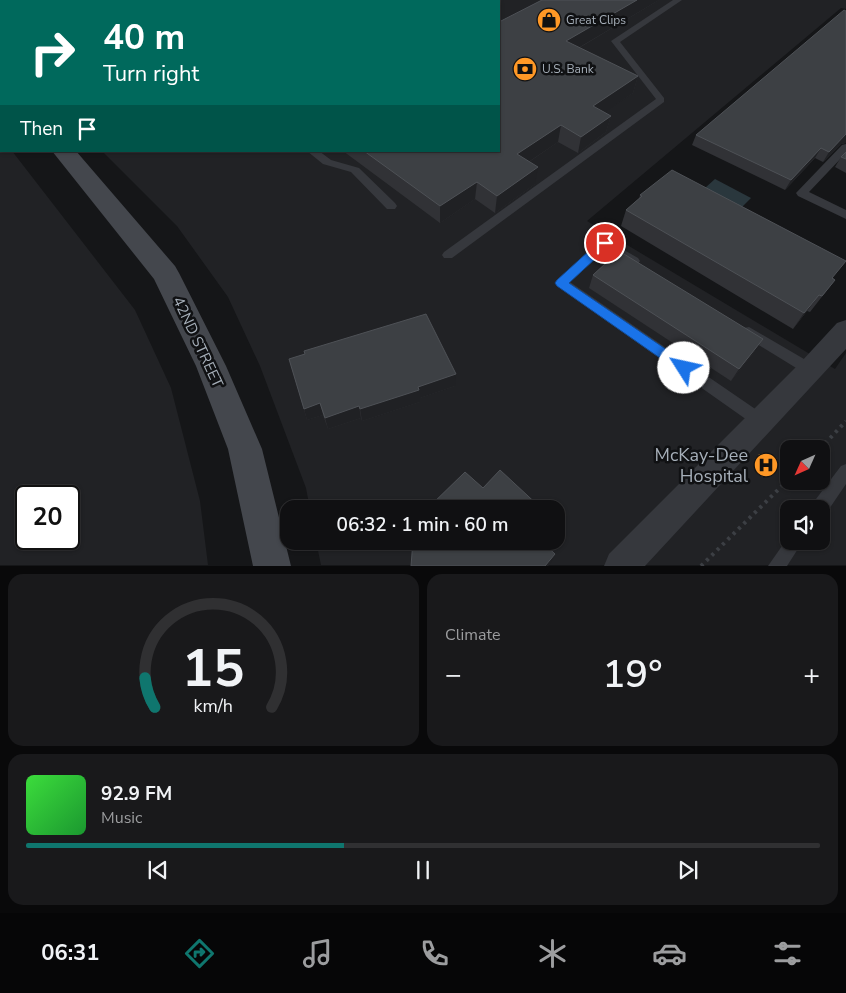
<!DOCTYPE html>
<meta charset="utf-8">
<style>
:root{--surface:#101012;--page:#19191b;--text:#f1f3f6;--muted:#9c9d9f;--line:#303032;--accent:#0f766e}
body{margin:0;font-family:"Nunito Sans",sans-serif;background:var(--page);color:var(--text);height:100vh;display:flex;flex-direction:column;font-size:19px;white-space:nowrap}
*{box-sizing:border-box;margin:0}
p{font-size:16px;color:var(--muted)}
.icon{flex:none;width:28px;height:28px;fill:none;stroke:currentColor;stroke-width:2;stroke-linecap:round;stroke-linejoin:round}
.map{position:relative;height:566px;overflow:hidden}
.details{display:flex;flex-direction:column;gap:8px;padding:8px;background:#09090a;flex:1}
.details>*{flex:none}
.guide{position:absolute;left:0px;top:0px;width:500px;height:152px;box-shadow:0 1px 4px #0004,0 0 0 1px var(--line);background:#00695c;color:#fff;overflow:hidden}
.needle{width:32px;rotate:225deg}
.controls{position:absolute;left:780px;top:440px;display:grid;gap:10px}
.controls a{display:grid;place-items:center;width:50px;height:50px;border-radius:10px;background:var(--surface);box-shadow:0 1px 4px #0004,0 0 0 1px var(--line);font-size:25px}
.speed{position:absolute;left:15px;top:485px;display:flex;gap:10px;font-size:25px;font-weight:700;text-align:center}
.speed>*{display:grid;place-content:center;width:65px;height:65px;border-radius:50%;background:var(--surface);box-shadow:0 1px 4px #0004,0 0 0 1px var(--line);line-height:1}
.speed .limit{border:2px solid #111;border-radius:8px;background:#fff;color:#111}
.pin{position:absolute;display:grid;place-items:center;width:42px;height:42px;color:#fff;margin:-21px;border:2px solid #fff;border-radius:50%;box-shadow:0 1px 5px #0007}
.me{position:absolute;width:55px;margin:-28px;rotate:305deg;stroke-linejoin:round;filter:drop-shadow(0 0 4px #0008)}
.turn{display:flex;align-items:center;gap:18px;height:105px;padding:0 20px;font-size:22px}
.turn .icon{width:65px;height:65px;stroke-width:2.5}
.turn b{display:block;font-size:35px;line-height:42px}
.then{display:flex;align-items:center;height:48px;padding:0 20px;background:#0003;gap:10px;font-size:19px}
.big{font-size:38px;font-weight:600;line-height:1.1}
.details .tile{flex:1;display:flex;flex-direction:column;justify-content:center;gap:8px;min-width:0;padding:0 18px;border-radius:15px;background:var(--page)}
.details .dial{align-items:center;gap:0}
.dial svg{height:130px;overflow:visible;fill:none;stroke:var(--line);stroke-width:7;stroke-linecap:round;text-anchor:middle}
.dial text{fill:var(--text);stroke:none}
.song{display:flex;align-items:center;gap:15px}
.cover{width:60px;height:60px;border-radius:8px;background:linear-gradient(135deg,hsl(120 70% 55%),hsl(130 70% 35%))}
.played{height:5px;border-radius:2px;background:linear-gradient(90deg,var(--accent) 40%,var(--line) 40%)}
.keys{display:flex;justify-content:space-around;direction:ltr}
.heat{display:flex;justify-content:space-between;align-items:center;font-size:28px;direction:ltr}
.details .tiles{flex:1;display:grid;gap:8px;grid-template-columns:1fr 1fr}
.tile:last-child{grid-column:span 2}
.trip{position:absolute;left:280px;top:500px;width:285px;height:50px;border-radius:15px;background:var(--surface);box-shadow:0 1px 4px #0004,0 0 0 1px var(--line);font-weight:600;line-height:50px;text-align:center}
.menu{display:flex;height:80px;justify-content:space-around;align-items:center;background:#060607;color:var(--muted)}
.menu .icon{width:35px;height:35px}
.menu .selected{color:var(--accent)}
.menu b{font-size:22px;color:var(--text)}
.map>svg:first-child{display:block}
.built{fill:#212225;fill-rule:evenodd}
.water{fill:#2a373d}
.lines{fill:none;stroke-linecap:round;stroke-linejoin:round}
.path-far1{stroke:#3c3f44;stroke-width:2.5;stroke-dasharray:2 2.5;stroke-linecap:butt}
.path{stroke:#3c3f44;stroke-width:4;stroke-dasharray:3 4.5;stroke-linecap:butt}
.lane{fill:#36383d;fill-rule:evenodd}
.street{fill:#36383d;fill-rule:evenodd}
.secondary{fill:#44474d;fill-rule:evenodd}
.primary{stroke:#52565c;stroke-width:28}
.wall{fill:#313236}
.shaded-wall{fill:#202124}
.building{fill:#3d4044;stroke:#4e5156}
.route{fill:#1a73e8;stroke:#114b97}
.labels{text-anchor:middle;stroke-width:5;stroke-linejoin:round;paint-order:stroke}
.far-poi-label{font-size:12px;fill:#a6afb9;stroke:#101113;text-anchor:start}
.street-label{font-size:15px;fill:#a6afb9;stroke:#101113}
.near-poi-label{font-size:18px;fill:#a6afb9;stroke:#101113;text-anchor:end}
</style>
<div class="map">
<svg width="846" height="566" viewBox="0 0 846 566">
<rect width="100%" height="100%" fill="#151618"/>
<!-- built -->
<g class="built">
<path d="M 215,0 L 846,0 L 846,9 L 841,8 L 587,221 L 835,369 L 846,353 L 846,565 L 321,565 L 316,541 L 556,541 L 556,509 L 310,509 L 306,488 L 260,366 L 228,297 L 177,226 L 102,151 L 499,151 L 499,1 L 212,1 ZM 789,449 L 821,449 L 821,481 L 789,481 ZM 789,509 L 821,509 L 821,541 L 789,541 Z"/>
<path d="M 0,135 L 1,151 L 12,151 L 135,310 L 171,388 L 200,501 L 208,565 L 0,565 ZM 69,496 L 69,539 L 26,539 L 26,496 Z"/>
</g>
<!-- water -->
<path class="water" d="M 715,179 L 751,198 L 742,207 L 705,188 Z"/>
<g class="lines">
<!-- path-far1 -->
<path class="path-far1" d="M 22,1 L 26,0"/>
<!-- path -->
<g class="path">
<path d="M 820,449 L 846,421"/>
<path d="M 701,566 L 789,479"/>
</g>
<!-- lane -->
<g class="lane">
<path d="M 673,0 L 682,0 L 620,42 L 664,98 L 664,102 L 452,258 L 444,258 L 442,255 L 444,252 L 656,99 L 611,41 Z"/>
<path d="M 846,144 L 846,153 L 809,192 L 846,210 L 846,219 L 798,196 L 796,193 L 842,145 Z"/>
<path d="M 307,151 L 319,151 L 331,160 L 359,168 L 395,203 L 397,206 L 395,209 L 387,209 L 351,172 L 323,164 Z"/>
<path d="M 605,239 L 638,258 L 640,261 L 638,264 L 630,264 L 606,249 L 570,282 L 767,417 L 769,422 L 767,427 L 762,429 L 757,427 L 557,286 L 555,283 L 557,280 L 601,240 Z"/>
<path d="M 749,327 L 816,366 L 818,370 L 816,374 L 811,376 L 806,374 L 744,336 L 742,332 L 744,328 Z"/>
<path d="M 846,464 L 846,484 L 825,515 L 821,516 L 821,509 L 811,509 L 813,503 L 841,466 Z"/>
<path d="M 789,536 L 789,541 L 803,541 L 787,566 L 768,566 Z"/>
</g>
<!-- street -->
<path class="street" d="M 846,320 L 846,349 L 645,566 L 604,566 L 609,554 L 801,362 L 837,323 Z"/>
<!-- secondary -->
<path class="secondary" d="M 52,151 L 76,151 L 175,266 L 179,273 L 226,366 L 262,449 L 291,566 L 253,566 L 228,449 L 196,366 L 154,279 Z"/>
<!-- primary -->
<g class="primary">
<path d="M 169,1 L 172,0"/>
<path d="M 0,65 L 1,64"/>
</g>
</g>
<!-- wall -->
<g class="wall">
<path d="M 659,0 L 579,48 L 638,76 L 633,93 L 604,112 L 611,116 L 606,132 L 578,153 L 558,142 L 529,162 L 535,184 L 495,213 L 475,199 L 440,223 L 343,151 L 499,151 L 499,22 Z"/>
<path d="M 846,11 L 846,143 L 841,144 L 823,162 L 815,158 L 785,190 L 692,145 L 696,135 Z"/>
<path d="M 846,152 L 846,173 L 835,167 L 841,157 Z"/>
<path d="M 640,195 L 833,278 L 835,280 L 810,312 L 807,311 L 793,329 L 621,226 L 626,210 L 639,199 Z"/>
<path d="M 593,275 L 755,351 L 731,381 L 589,288 Z"/>
<path d="M 289,359 L 455,386 L 420,398 L 420,402 L 362,421 L 361,418 L 328,429 L 323,415 L 307,420 Z"/>
</g>
<!-- shaded-wall -->
<g class="shaded-wall">
<path d="M 637,0 L 659,0 L 563,57 L 566,41 Z"/>
<path d="M 638,76 L 633,93 L 589,123 L 593,106 Z"/>
<path d="M 611,116 L 606,132 L 578,153 L 581,137 Z"/>
<path d="M 561,125 L 558,142 L 515,171 L 517,154 Z"/>
<path d="M 846,134 L 846,143 L 841,144 L 823,162 L 829,152 Z"/>
<path d="M 821,148 L 815,158 L 785,190 L 791,180 Z"/>
<path d="M 538,167 L 535,184 L 495,213 L 497,196 Z"/>
<path d="M 477,182 L 475,199 L 440,223 L 440,206 Z"/>
<path d="M 819,295 L 807,311 L 793,329 L 804,313 Z"/>
<path d="M 763,339 L 755,351 L 731,381 L 739,369 Z"/>
<path d="M 456,374 L 455,386 L 420,398 L 420,402 L 362,421 L 360,409 L 418,387 Z"/>
<path d="M 320,403 L 323,415 L 307,420 L 304,409 Z"/>
<path d="M 359,406 L 361,418 L 328,429 L 325,418 Z"/>
<path d="M 555,554 L 551,563 L 548,566 L 545,566 Z"/>
</g>
<!-- building -->
<g class="building">
<path d="M 542,0 L 637,0 L 566,41 L 638,76 L 593,106 L 611,116 L 581,137 L 561,125 L 517,154 L 538,167 L 497,196 L 477,182 L 440,206 L 364,151 L 499,151 L 499,22 Z"/>
<path d="M 844,10 L 846,11 L 846,134 L 829,152 L 821,148 L 791,180 L 696,135 Z"/>
<path d="M 846,152 L 846,159 L 841,157 Z"/>
<path d="M 672,170 L 846,261 L 832,278 L 835,280 L 822,296 L 819,295 L 804,313 L 626,210 L 642,196 L 640,195 Z"/>
<path d="M 619,251 L 763,339 L 739,369 L 593,275 Z"/>
<path d="M 426,314 L 456,374 L 418,387 L 419,390 L 360,409 L 359,406 L 325,418 L 320,403 L 304,409 L 289,359 L 305,354 L 304,351 Z"/>
<path d="M 500,470 L 542,509 L 427,509 L 465,472 L 483,488 Z"/>
<path d="M 413,541 L 541,541 L 555,554 L 545,566 L 411,566 Z"/>
</g>
<!-- route -->
<path class="route" d="M 605,239 L 611,243 L 609,246 L 569,283 L 689,365 L 691,368 L 689,372 L 684,374 L 680,372 L 557,286 L 555,283 L 557,280 L 601,240 Z"/>
<!-- icons -->
<defs>
<g id="shop-disc" transform="scale(1.25)"><circle r="9.5" fill="#ff9826" stroke="#101113"/><path d="M-5-2.5h2.3a2.7 3.5 0 0 1 5.4 0H5L5.5 6h-11ZM-1.5-2.5h3a1.5 2.3 0 0 0-3 0Z" fill="#111"/></g>
<g id="bank-disc" transform="scale(1.25)"><circle r="9.5" fill="#ff9826" stroke="#101113"/><path d="M-6-4H6V4H-6ZM0-2.3a2.3 2.3 0 1 0 0 4.6a2.3 2.3 0 1 0 0-4.6Z" fill="#111"/></g>
<g id="hospital-disc" transform="scale(1.25)"><circle r="9.5" fill="#ff9826" stroke="#101113"/><path d="M-5-5h3v3.5h4V-5h3V5h-3V1.5h-4V5h-3Z" fill="#111"/></g>
</defs>
<g fill-rule="evenodd">
<use href="#shop-disc" x="549" y="20"/>
<use href="#bank-disc" x="525" y="69"/>
<use href="#hospital-disc" x="766" y="465"/>
</g>
<g class="labels">
<!-- far-poi labels -->
<g class="far-poi-label">
<text x="566" y="24">Great Clips</text>
<text x="542" y="73">U.S. Bank</text>
</g>
<!-- street labels -->
<g class="street-label">
<text transform="translate(198 342) rotate(65)" y="5">42ND STREET</text>
</g>
<!-- near-poi labels -->
<g class="near-poi-label">
<text x="748" y="461">McKay-Dee<tspan x="748" dy="21">Hospital</tspan></text>
</g>
</g>
</svg>
<div class="controls">
<a><svg class="needle" viewBox="-14 -14 28 28"><path d="M0-13l5 13h-10z" fill="#e53935"/><path d="M0 13l5-13h-10z" fill="#9c9d9f"/></svg></a>
<a><svg class="icon" aria-label="sound" viewBox="0 0 24 24"><path d="M4 9h4l5-4v14l-5-4H4zM17 9q2 3 0 6"/></svg></a>
</div>
<div class="speed"><div class="limit">20</div></div>
<div class="pin" style="left:605px;top:243px;background:#d93025"><svg class="icon" aria-label="arrive" viewBox="0 0 24 24"><path d="M6 21V4h12l-3 4 3 4H6"/></svg></div>
<svg class="me" style="left:684px;top:368px" viewBox="-20 -20 40 40"><circle r="19" fill="#fff"/><path d="M0-13L10 11 0 6-10 11z" fill="#1a73e8"/></svg>
<div class="trip">06:32 · 1 min · 60 m</div>
<div class="guide">
<div class="turn"><svg class="icon" aria-label="right" viewBox="0 0 24 24"><path d="M7 20v-9h11M14 6l5 5-5 5"/></svg><div><b>40 m</b>Turn right</div></div>
<div class="then">Then<svg class="icon" aria-label="arrive" viewBox="0 0 24 24"><path d="M6 21V4h12l-3 4 3 4H6"/></svg></div>
</div>
</div>
<section class="details">
<div class="tiles">
<div class="tile dial"><svg viewBox="0 0 100 80">
<path d="M14 69A42 42 0 1 1 86 69"/>
<path d="M14 69A42 42 0 0 1 8 51" stroke="#0f766e"/>
<text x="50" y="56" font-size="32" font-weight="700">15</text>
<text x="50" y="72" font-size="11">km/h</text>
</svg></div>
<div class="tile"><p>Climate</p>
<div class="heat"><a>−</a><b class="big">19°</b><a>+</a></div>
</div>
<div class="tile">
<div class="song"><i class="cover"></i><div><b>92.9 FM</b><p>Music</p></div></div>
<div class="played"></div>
<div class="keys"><svg class="icon" aria-label="previous" viewBox="0 0 24 24"><path d="M18 5L8 12l10 7zM5 5v14"/></svg><svg class="icon" aria-label="pause" viewBox="0 0 24 24"><path d="M8 5v14M16 5v14"/></svg><svg class="icon" aria-label="next" viewBox="0 0 24 24"><path d="M6 5l10 7-10 7zM19 5v14"/></svg></div>
</div>
</div>
</section>
<nav class="menu">
<b>06:31</b>
<svg class="icon selected" aria-label="directions" viewBox="0 0 24 24"><path d="M12 3l9 9-9 9-9-9zM9 14v-3h6M13 9l2 2-2 2"/></svg>
<svg class="icon" aria-label="music" viewBox="0 0 24 24"><path d="M9 18V5l10-2v13"/><circle cx="6" cy="18" r="3"/><circle cx="16" cy="16" r="3"/></svg>
<svg class="icon" aria-label="phone" viewBox="0 0 24 24"><path d="M5 4h4l2 5-3 2q2 4 5 5l2-3 5 2v4C11 20 4 13 5 4z"/></svg>
<svg class="icon" aria-label="climate" viewBox="0 0 24 24"><path d="M12 3v18M4 7l16 10M4 17L20 7"/></svg>
<svg class="icon" aria-label="car" viewBox="0 0 24 24"><path d="M5 17H2v-5l4-1 3-4h7l3 4 3 1v5h-3M9 17h6M6 11h13"/><circle cx="7" cy="17" r="2"/><circle cx="17" cy="17" r="2"/></svg>
<svg class="icon" aria-label="filters" viewBox="0 0 24 24"><path d="M4 7h16M4 17h16"/><circle cx="9" cy="7" r="2"/><circle cx="15" cy="17" r="2"/></svg>
</nav>
